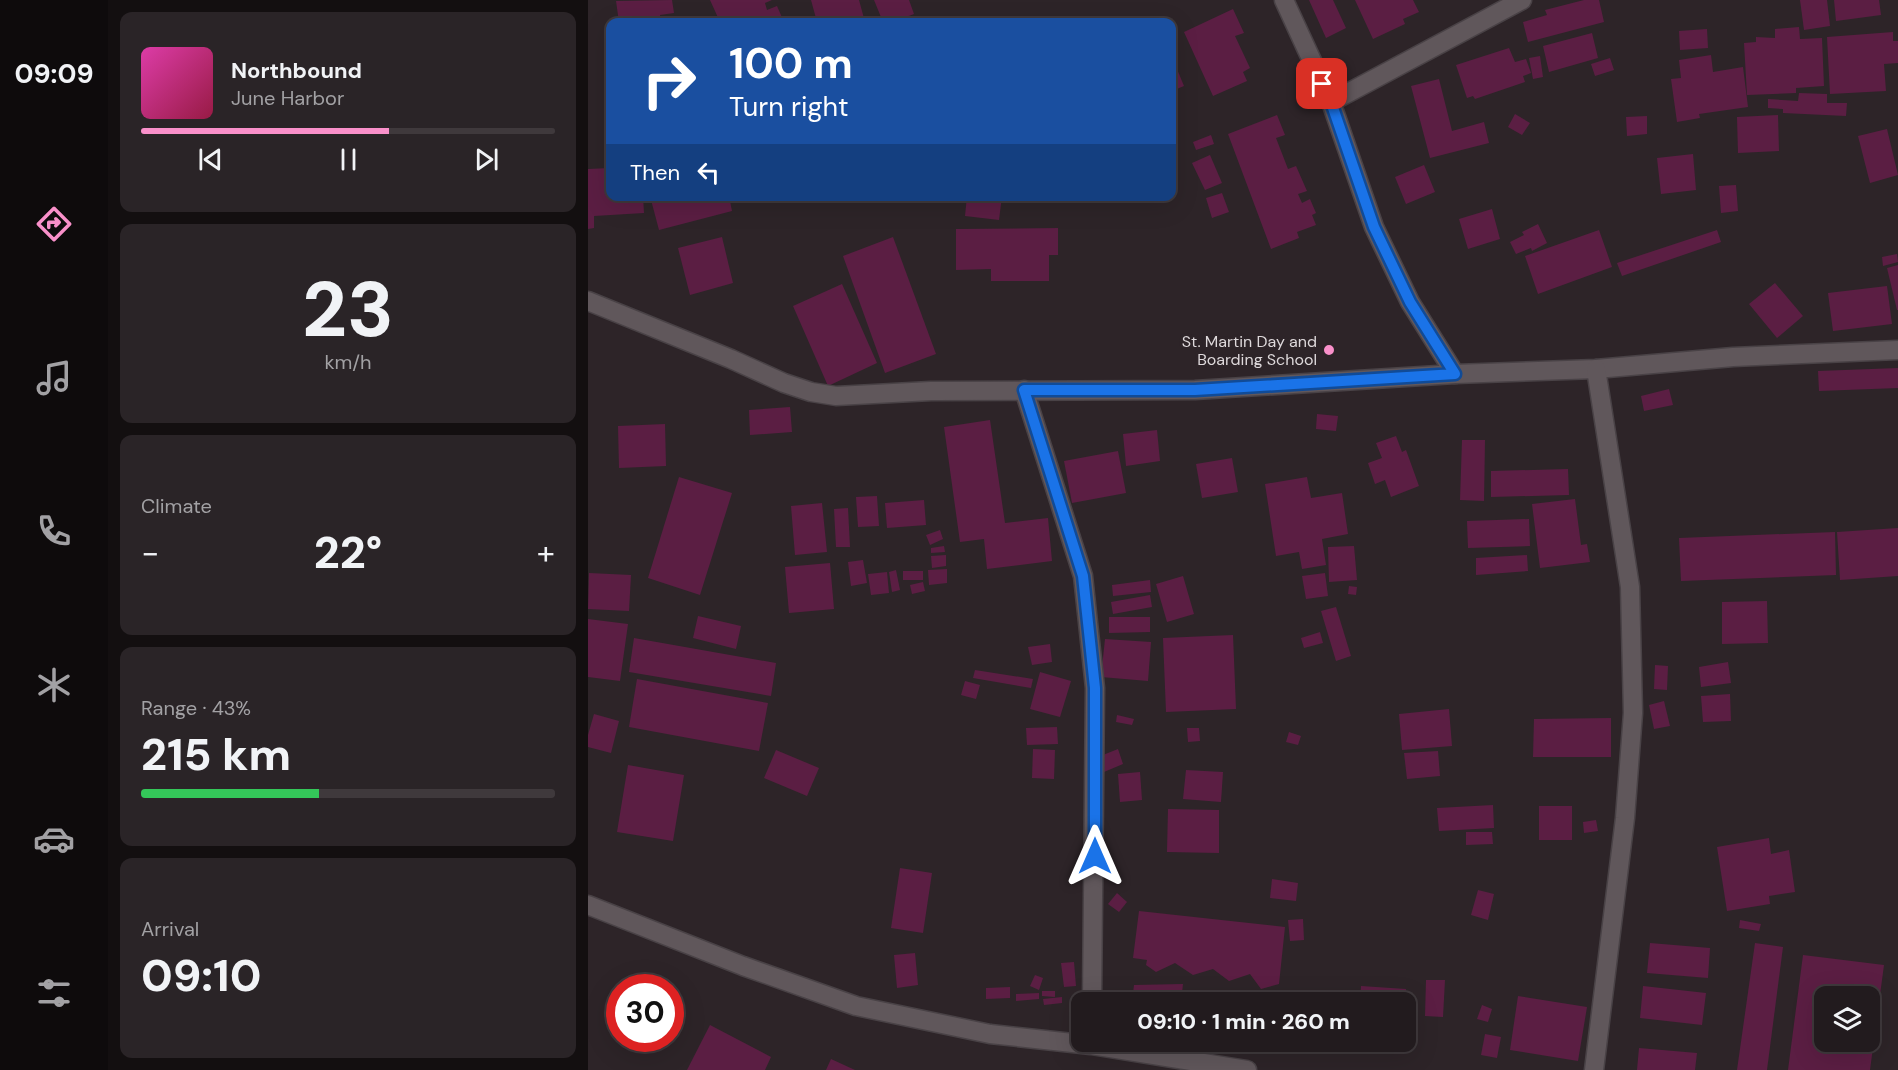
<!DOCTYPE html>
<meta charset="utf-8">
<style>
:root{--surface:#221b1e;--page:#2a2427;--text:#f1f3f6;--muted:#a2a1a4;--line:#3f393c;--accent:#f990ca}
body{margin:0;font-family:"DM Sans",sans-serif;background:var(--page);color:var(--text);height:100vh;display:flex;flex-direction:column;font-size:22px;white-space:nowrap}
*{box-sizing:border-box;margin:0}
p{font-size:20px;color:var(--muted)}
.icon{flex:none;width:33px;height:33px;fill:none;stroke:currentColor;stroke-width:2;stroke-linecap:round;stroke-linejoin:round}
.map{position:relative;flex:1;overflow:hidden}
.details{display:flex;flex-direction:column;gap:12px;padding:12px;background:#130f10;width:480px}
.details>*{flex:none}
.banner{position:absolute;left:18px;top:18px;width:570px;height:183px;border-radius:12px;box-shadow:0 6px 24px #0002,0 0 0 2px var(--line);background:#1a4fa0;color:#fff;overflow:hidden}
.fabs{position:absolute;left:1226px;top:986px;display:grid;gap:12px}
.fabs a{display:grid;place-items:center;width:66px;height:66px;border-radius:12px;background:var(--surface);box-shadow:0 6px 24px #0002,0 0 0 2px var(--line);font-size:30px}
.speed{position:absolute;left:18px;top:974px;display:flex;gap:12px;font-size:30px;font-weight:700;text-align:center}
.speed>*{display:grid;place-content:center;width:78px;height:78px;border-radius:50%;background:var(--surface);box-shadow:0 6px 24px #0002,0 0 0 2px var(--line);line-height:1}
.speed .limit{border:9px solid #d22;background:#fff;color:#111}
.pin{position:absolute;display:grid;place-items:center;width:51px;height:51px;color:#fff;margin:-26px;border-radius:12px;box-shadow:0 3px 9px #0006}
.me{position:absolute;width:66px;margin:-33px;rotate:0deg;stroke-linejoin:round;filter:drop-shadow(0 0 4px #0008)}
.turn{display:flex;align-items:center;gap:21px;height:126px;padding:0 24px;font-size:27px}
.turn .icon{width:78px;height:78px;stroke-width:2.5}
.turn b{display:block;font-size:42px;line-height:51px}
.then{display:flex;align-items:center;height:57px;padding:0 24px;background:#0003;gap:12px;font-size:22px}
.big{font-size:45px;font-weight:800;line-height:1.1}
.details .widget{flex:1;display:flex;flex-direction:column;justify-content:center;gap:9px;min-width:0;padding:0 21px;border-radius:12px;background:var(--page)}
.details .dial{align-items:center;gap:0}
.dial b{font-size:78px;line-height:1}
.song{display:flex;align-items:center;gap:18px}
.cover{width:72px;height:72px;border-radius:9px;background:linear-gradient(135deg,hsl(320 70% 55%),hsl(340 70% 35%))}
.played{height:6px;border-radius:3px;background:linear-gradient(90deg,var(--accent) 60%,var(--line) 60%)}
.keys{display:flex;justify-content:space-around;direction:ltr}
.heat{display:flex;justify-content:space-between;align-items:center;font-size:33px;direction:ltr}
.charge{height:9px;border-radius:4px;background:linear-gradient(90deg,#34c759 43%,var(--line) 0)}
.trip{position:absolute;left:483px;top:992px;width:345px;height:60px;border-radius:12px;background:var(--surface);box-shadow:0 6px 24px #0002,0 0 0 2px var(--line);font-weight:800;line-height:60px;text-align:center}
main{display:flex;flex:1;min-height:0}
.tab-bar{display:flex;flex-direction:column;width:108px;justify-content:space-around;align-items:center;background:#0e0b0c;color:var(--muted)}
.tab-bar .icon{width:42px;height:42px}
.tab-bar .selected{color:var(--accent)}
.tab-bar b{font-size:27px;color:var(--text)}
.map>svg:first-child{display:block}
.building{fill:#5b1e43;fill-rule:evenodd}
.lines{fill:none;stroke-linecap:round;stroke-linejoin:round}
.minor-casing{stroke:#494246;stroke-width:21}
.minor{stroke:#60575b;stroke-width:18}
.route-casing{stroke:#114b97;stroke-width:15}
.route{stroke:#1a73e8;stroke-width:10}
.poi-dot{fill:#f990ca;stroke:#2d2428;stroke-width:2}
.labels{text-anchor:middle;stroke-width:6;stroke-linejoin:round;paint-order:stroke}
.poi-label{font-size:16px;fill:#ded9db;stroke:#2d2428;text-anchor:end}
</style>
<main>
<nav class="tab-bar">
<b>09:09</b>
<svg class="icon selected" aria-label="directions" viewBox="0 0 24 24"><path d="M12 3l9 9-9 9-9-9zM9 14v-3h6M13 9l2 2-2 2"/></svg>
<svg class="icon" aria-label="music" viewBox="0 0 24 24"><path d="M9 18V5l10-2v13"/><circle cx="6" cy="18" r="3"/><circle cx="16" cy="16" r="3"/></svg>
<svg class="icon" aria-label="phone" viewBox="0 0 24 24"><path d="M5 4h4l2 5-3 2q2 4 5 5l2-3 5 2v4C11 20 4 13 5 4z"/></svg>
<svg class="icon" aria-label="climate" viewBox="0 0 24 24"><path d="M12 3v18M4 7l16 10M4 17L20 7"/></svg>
<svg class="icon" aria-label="car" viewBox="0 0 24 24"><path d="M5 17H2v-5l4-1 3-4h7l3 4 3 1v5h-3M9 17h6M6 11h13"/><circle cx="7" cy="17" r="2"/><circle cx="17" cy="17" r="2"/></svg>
<svg class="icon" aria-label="filters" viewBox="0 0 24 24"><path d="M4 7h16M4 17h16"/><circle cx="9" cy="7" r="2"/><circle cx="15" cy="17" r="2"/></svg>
</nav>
<section class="details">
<div class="widget">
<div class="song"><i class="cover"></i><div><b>Northbound</b><p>June Harbor</p></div></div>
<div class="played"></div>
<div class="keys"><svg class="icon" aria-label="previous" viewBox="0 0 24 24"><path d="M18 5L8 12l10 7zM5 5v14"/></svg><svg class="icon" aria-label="pause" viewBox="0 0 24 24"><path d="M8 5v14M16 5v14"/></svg><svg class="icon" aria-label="next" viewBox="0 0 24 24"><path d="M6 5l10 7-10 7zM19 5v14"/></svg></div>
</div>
<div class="widget dial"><b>23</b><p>km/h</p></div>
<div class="widget"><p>Climate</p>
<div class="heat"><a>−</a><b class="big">22°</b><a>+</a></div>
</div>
<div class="widget"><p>Range · 43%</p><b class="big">215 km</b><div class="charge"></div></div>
<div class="widget"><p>Arrival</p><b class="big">09:10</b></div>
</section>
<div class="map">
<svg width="1310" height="1070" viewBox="0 0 1310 1070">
<rect width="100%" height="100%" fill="#2d2428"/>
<!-- building -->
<g class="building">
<path d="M 84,0 L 86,13 L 72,15 L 73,22 L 31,22 L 28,1 Z"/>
<path d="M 122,0 L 184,0 L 177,3 L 179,10 L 189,6 L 196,22 L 132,22 Z"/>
<path d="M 223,0 L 271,0 L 277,22 L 229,22 Z"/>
<path d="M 286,0 L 321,0 L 326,14 L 305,22 L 295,22 Z"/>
<path d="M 721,0 L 745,0 L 758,28 L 738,38 Z"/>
<path d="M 767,0 L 825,0 L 831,12 L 815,19 L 817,24 L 785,39 Z"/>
<path d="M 996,0 L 1011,0 L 1016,22 L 940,42 L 935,22 L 959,15 L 957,10 Z"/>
<path d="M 1212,0 L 1239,0 L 1242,26 L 1216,30 Z"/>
<path d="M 1246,0 L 1291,0 L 1293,15 L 1248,21 Z"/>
<path d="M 645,9 L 656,33 L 647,36 L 662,68 L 655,72 L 659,81 L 625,96 L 596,32 Z"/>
<path d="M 1211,27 L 1212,39 L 1234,38 L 1236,86 L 1208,88 L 1208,93 L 1159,95 L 1156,43 L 1168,42 L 1168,37 L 1187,38 L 1187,29 Z"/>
<path d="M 1119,29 L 1120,48 L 1092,50 L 1091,31 Z"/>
<path d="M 1305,32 L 1305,41 L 1310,41 L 1310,63 L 1296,64 L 1298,91 L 1242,94 L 1239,37 Z"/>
<path d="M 1004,33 L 1010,58 L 961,72 L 955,46 Z"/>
<path d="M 921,48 L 927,62 L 938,59 L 943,73 L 935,76 L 937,82 L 887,99 L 885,96 L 879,98 L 868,65 Z"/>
<path d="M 1123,55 L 1125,72 L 1155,67 L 1160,107 L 1111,114 L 1112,118 L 1089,122 L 1083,79 L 1093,78 L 1091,60 Z"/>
<path d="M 952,56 L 955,77 L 945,79 L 941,58 Z"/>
<path d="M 584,57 L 596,86 L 584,91 Z"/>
<path d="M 1022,58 L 1026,70 L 1007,76 L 1003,64 Z"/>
<path d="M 851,79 L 864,131 L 896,122 L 901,143 L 842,158 L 823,86 Z"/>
<path d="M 1211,93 L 1239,94 L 1239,103 L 1259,103 L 1258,116 L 1195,113 L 1195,109 L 1180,108 L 1180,99 L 1210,101 Z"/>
<path d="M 927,114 L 942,123 L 934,135 L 920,127 Z"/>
<path d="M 689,115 L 697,135 L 688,138 L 700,169 L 708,166 L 719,191 L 710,194 L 714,203 L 722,199 L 728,213 L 724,215 L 728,225 L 709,232 L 711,238 L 683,249 L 640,134 Z"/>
<path d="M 1190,115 L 1191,151 L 1150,153 L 1149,117 Z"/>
<path d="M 1059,116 L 1059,134 L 1039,136 L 1038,117 Z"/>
<path d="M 1299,129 L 1310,175 L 1282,183 L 1270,136 Z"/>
<path d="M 623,135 L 626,144 L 608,150 L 605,142 Z"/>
<path d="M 1105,154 L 1108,190 L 1073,194 L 1069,158 Z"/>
<path d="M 622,155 L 634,183 L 617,190 L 604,163 Z"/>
<path d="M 836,165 L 847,192 L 818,204 L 807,177 Z"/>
<path d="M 22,168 L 22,196 L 55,196 L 56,213 L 6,216 L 6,228 L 0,229 L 0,169 Z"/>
<path d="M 1148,185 L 1150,211 L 1133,213 L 1131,186 Z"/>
<path d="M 634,193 L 641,212 L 624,218 L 618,198 Z"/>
<path d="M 62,196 L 141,196 L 144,211 L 71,230 Z"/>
<path d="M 379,196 L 414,196 L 411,220 L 377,216 Z"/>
<path d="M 904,209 L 912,239 L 880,249 L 871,219 Z"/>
<path d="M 950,224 L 959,243 L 944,251 L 943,248 L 928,254 L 922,242 L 936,235 L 934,232 Z"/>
<path d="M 470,228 L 470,255 L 461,255 L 461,281 L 403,281 L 403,269 L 368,270 L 368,229 Z"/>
<path d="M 1011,230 L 1024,267 L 950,294 L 937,256 Z"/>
<path d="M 1129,230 L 1133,242 L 1034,276 L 1029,263 Z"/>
<path d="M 134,237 L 145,283 L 102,295 L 90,248 Z"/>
<path d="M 305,237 L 348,354 L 297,373 L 255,256 Z"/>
<path d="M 1309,254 L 1310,262 L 1295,266 L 1294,257 Z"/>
<path d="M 1310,265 L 1310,310 L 1309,310 L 1299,268 Z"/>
<path d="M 1187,283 L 1215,316 L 1189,338 L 1161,304 Z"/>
<path d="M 254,284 L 289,363 L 240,386 L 205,306 Z"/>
<path d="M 1299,286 L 1304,324 L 1245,331 L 1240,293 Z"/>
<path d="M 1310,368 L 1310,388 L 1231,391 L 1230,371 Z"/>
<path d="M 1081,389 L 1085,405 L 1056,411 L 1053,396 Z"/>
<path d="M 202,407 L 204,432 L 162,435 L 161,410 Z"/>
<path d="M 729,414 L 750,416 L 748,431 L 728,429 Z"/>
<path d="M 402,420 L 417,523 L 460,518 L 464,561 L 399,569 L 396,539 L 372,542 L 356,427 Z"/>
<path d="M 77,424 L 78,466 L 31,468 L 30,426 Z"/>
<path d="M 569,430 L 572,461 L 538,466 L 535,434 Z"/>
<path d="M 808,436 L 814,452 L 818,450 L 831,486 L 803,497 L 797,480 L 787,484 L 780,463 L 794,458 L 788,443 Z"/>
<path d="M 874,440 L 897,440 L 896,501 L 872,500 Z"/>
<path d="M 530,451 L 538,493 L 484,503 L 476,461 Z"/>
<path d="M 644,458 L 650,492 L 614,498 L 608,464 Z"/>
<path d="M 980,469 L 981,495 L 903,497 L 903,471 Z"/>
<path d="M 91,477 L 144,493 L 112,595 L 60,578 Z"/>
<path d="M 719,477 L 723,498 L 754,493 L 760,534 L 734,539 L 738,565 L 714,569 L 711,552 L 688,556 L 677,484 Z"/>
<path d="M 289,496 L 291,526 L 270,527 L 268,497 Z"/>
<path d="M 987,499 L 993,545 L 999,544 L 1002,562 L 952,568 L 944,504 Z"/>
<path d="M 336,500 L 338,525 L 299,528 L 297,503 Z"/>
<path d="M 234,503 L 239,552 L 207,555 L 203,506 Z"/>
<path d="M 260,508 L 262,547 L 248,547 L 246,509 Z"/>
<path d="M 941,519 L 942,546 L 880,548 L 879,521 Z"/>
<path d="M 1310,528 L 1310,576 L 1252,580 L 1249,532 Z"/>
<path d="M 352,530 L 355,539 L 342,545 L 338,535 Z"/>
<path d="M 1247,532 L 1248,575 L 1093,581 L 1091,538 Z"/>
<path d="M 356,546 L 357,552 L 343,553 L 343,548 Z"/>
<path d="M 766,546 L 769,580 L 741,582 L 740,547 Z"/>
<path d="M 358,555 L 358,566 L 344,568 L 343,556 Z"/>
<path d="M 939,555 L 940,571 L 888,575 L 888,558 Z"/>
<path d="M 275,560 L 279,583 L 263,586 L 260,562 Z"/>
<path d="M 242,563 L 246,609 L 201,613 L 197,567 Z"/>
<path d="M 359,569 L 359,583 L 341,585 L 340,570 Z"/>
<path d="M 308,570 L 312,590 L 304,592 L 301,572 Z"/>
<rect x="315" y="571" width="20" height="9"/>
<path d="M 299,572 L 301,593 L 283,595 L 280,574 Z"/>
<path d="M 1,573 L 43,575 L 41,611 L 0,609 Z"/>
<path d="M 737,573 L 740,596 L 718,599 L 714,576 Z"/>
<path d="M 595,576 L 606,614 L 579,622 L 568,584 Z"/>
<path d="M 562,580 L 563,592 L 525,596 L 524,585 Z"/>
<path d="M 335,582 L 337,591 L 324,594 L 322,585 Z"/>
<path d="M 761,586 L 769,587 L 768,595 L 760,594 Z"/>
<path d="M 562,595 L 564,607 L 525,614 L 523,602 Z"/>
<path d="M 1179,601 L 1180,643 L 1134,644 L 1134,602 Z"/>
<path d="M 748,607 L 763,656 L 748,661 L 733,611 Z"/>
<path d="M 110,616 L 153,626 L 148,649 L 105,638 Z"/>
<path d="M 521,617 L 562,617 L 562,632 L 521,633 Z"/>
<path d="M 0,619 L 40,624 L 32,681 L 0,677 Z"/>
<path d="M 732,632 L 735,643 L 716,648 L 713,638 Z"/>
<path d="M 645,635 L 648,709 L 578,712 L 575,638 Z"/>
<path d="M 46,638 L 188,663 L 183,696 L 41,672 Z"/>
<path d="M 517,639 L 563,642 L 560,681 L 513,677 Z"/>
<path d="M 462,644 L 464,662 L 444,665 L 440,647 Z"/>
<path d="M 1140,662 L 1143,683 L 1113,687 L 1111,667 Z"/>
<path d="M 1067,665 L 1080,666 L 1079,690 L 1066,689 Z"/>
<path d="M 387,670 L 445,679 L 443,688 L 385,678 Z"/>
<path d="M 452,672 L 483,681 L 472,717 L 442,709 Z"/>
<path d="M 49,679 L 180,703 L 171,751 L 41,727 Z"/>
<path d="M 377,681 L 392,685 L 388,699 L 373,695 Z"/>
<path d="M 1142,694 L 1143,721 L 1115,722 L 1113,696 Z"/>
<path d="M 1076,701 L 1082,726 L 1066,729 L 1061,705 Z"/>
<path d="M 861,709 L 864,746 L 814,750 L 811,714 Z"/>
<path d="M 6,714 L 31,721 L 23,753 L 0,747 L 0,735 Z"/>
<path d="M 529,715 L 546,719 L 544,725 L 528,722 Z"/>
<path d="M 1023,718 L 1023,757 L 945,757 L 946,719 Z"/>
<path d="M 469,727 L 470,744 L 439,745 L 438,728 Z"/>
<path d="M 599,728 L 611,728 L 612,741 L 600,742 Z"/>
<path d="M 701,732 L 713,736 L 710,745 L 698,742 Z"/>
<path d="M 445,749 L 467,750 L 466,779 L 444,778 Z"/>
<path d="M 530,749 L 535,764 L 516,772 L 510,757 Z"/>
<path d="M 188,750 L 231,768 L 219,796 L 176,778 Z"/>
<path d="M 850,751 L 852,776 L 819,779 L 816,753 Z"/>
<path d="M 40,765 L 96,775 L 85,841 L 29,832 Z"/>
<path d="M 598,770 L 635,772 L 633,802 L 595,799 Z"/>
<path d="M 552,772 L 554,800 L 532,802 L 530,774 Z"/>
<path d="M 905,805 L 906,828 L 851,831 L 849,808 Z"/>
<rect x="951" y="806" width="33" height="34"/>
<path d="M 580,809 L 631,810 L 631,853 L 579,852 Z"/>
<path d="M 1008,820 L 1010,831 L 996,833 L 995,822 Z"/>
<path d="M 878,832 L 904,832 L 905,844 L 878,845 Z"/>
<path d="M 1181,838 L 1183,854 L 1201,850 L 1207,892 L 1181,896 L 1182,904 L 1139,911 L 1129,847 Z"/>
<path d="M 312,868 L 344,873 L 335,933 L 303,928 Z"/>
<path d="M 684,879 L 710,883 L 708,901 L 682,898 Z"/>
<path d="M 890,890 L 906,894 L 900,920 L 883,915 Z"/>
<path d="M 529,893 L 539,902 L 531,912 L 520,904 Z"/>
<path d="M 551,911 L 697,927 L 691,984 L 673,989 L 662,974 L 641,981 L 625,969 L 605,975 L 587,963 L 568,972 L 558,965 L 559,960 L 545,958 Z"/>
<path d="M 715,919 L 716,940 L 702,941 L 700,920 Z"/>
<path d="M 1152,920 L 1173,924 L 1171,931 L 1151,928 Z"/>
<path d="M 1062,943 L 1122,948 L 1120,978 L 1059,973 Z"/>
<path d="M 1167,943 L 1195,947 L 1179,1070 L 1149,1070 Z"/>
<path d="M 327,953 L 330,985 L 309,988 L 306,955 Z"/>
<path d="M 1215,955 L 1296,965 L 1282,1070 L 1200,1070 ZM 1236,996 L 1281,996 L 1281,1041 L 1236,1041 Z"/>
<path d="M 486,962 L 488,986 L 476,987 L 473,963 Z"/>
<path d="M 447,975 L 455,978 L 451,990 L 442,986 Z"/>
<path d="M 838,980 L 857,980 L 855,1017 L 837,1016 Z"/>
<path d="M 595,984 L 593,1002 L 544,1002 L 546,985 Z"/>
<path d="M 773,986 L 818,989 L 817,1002 L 772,1002 Z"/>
<path d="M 1055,986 L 1118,993 L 1114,1025 L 1052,1018 Z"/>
<path d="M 422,987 L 422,998 L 398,999 L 398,988 Z"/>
<path d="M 454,991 L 467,991 L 467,997 L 454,996 Z"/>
<path d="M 451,993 L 451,999 L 428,1001 L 428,994 Z"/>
<path d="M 930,996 L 999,1007 L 990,1061 L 922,1050 Z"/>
<path d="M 474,997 L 474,1003 L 456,1005 L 455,999 Z"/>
<path d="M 894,1005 L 904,1009 L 900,1022 L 889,1019 Z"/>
<path d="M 122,1025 L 183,1057 L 177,1070 L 99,1070 Z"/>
<path d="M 897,1034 L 913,1037 L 909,1058 L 893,1055 Z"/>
<path d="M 1051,1048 L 1109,1053 L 1107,1070 L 1049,1070 Z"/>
<path d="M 243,1059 L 267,1070 L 238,1070 Z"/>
</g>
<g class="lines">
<!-- minor casing -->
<g class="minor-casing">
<g id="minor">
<path d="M 696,0 L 743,102 L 786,227 L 822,302 L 867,374"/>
<path d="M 743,102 L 934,0"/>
<path d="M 0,301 L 143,359 L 196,383 L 223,392 L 248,396 L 343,391 L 607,390 L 867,374 L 1008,369 L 1145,357 L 1310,350"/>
<path d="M 436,390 L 495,576 L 507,688 L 504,1002"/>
<path d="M 0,905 L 155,966 L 268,1006 L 402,1034 L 503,1045 L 659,1070"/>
<path d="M 1006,1070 L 1037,818 L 1045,713 L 1042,587 L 1008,369"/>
</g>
</g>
<!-- minor -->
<use href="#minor" class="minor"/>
</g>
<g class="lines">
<!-- route casing -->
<g class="route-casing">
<path id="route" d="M 507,856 L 507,688 L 495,576 L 436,390 L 607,390 L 867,374 L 822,302 L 786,227 L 743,102 L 734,84"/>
</g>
<!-- route -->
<use href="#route" class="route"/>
</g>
<!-- markers -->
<circle class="poi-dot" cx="741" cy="350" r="6"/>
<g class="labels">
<!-- poi labels -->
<g class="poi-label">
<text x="729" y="347">St. Martin Day and<tspan x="729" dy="18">Boarding School</tspan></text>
</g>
</g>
</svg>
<div class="fabs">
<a><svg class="icon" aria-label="layers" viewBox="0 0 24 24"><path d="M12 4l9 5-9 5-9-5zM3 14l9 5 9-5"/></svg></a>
</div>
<div class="speed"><div class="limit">30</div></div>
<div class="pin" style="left:734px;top:84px;background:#d93025"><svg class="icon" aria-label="arrive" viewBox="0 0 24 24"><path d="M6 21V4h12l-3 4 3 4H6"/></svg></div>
<svg class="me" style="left:507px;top:856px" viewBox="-20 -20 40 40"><path d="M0-17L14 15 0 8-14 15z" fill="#1a73e8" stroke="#fff" stroke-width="4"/></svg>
<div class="trip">09:10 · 1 min · 260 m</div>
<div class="banner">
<div class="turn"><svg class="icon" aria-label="right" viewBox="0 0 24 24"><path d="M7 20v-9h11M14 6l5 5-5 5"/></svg><div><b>100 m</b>Turn right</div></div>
<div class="then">Then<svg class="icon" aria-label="left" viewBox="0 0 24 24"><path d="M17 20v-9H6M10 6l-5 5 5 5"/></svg></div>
</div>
</div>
</main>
